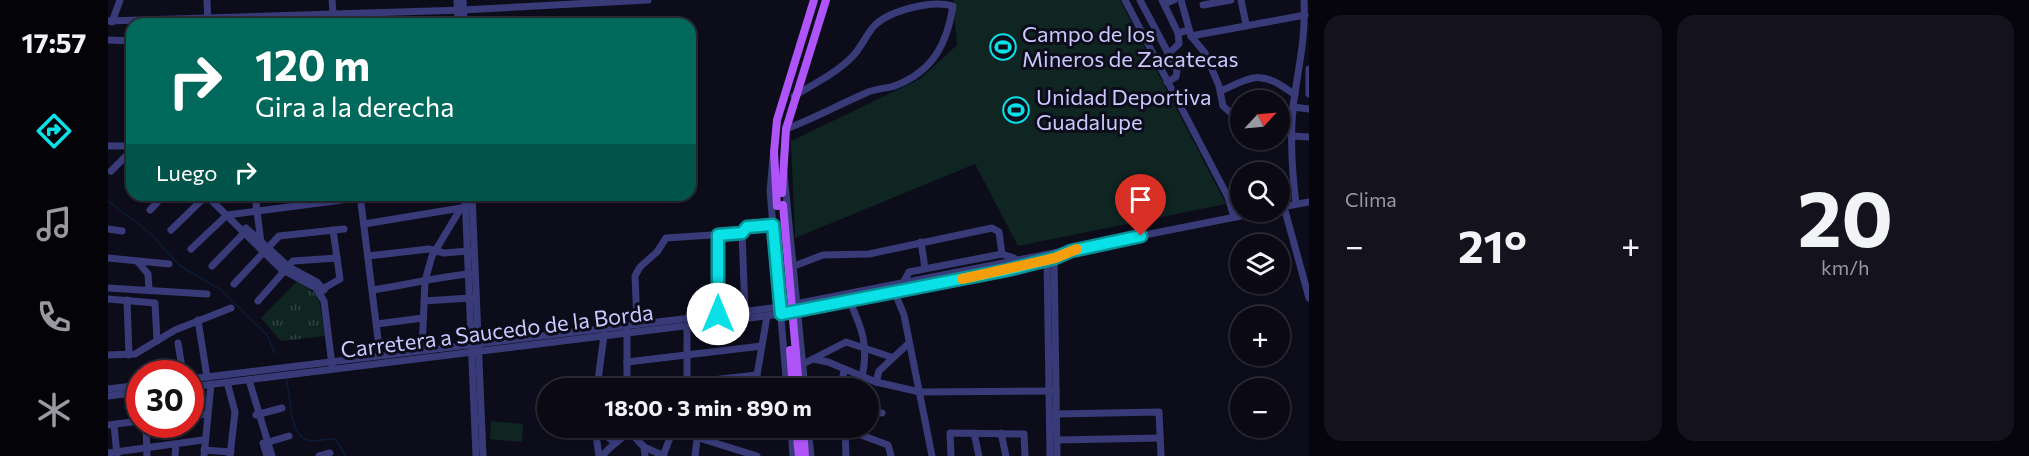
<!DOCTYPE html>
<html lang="es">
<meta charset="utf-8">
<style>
:root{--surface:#0a0914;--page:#13121d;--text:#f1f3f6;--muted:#999aa0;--line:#2a2a34;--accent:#0ae1e7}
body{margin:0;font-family:Commissioner,sans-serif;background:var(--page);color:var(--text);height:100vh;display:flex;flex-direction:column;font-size:22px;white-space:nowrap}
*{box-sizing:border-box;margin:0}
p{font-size:20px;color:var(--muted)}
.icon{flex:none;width:33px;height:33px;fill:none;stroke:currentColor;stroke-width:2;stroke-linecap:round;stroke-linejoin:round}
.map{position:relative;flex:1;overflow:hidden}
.details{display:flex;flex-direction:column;gap:15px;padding:15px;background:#06050b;width:720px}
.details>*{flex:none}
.hud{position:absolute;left:18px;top:18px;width:570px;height:183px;border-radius:18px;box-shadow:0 2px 4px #0004,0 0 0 2px var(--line);background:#00695c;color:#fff;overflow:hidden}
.needle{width:39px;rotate:64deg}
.tools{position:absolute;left:1122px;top:90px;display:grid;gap:12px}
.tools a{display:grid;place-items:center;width:60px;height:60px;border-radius:50%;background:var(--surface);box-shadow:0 2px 4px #0004,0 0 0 2px var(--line);font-size:30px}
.speed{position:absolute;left:18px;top:360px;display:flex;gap:12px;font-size:30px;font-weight:700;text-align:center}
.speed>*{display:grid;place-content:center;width:78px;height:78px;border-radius:50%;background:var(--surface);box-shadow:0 2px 4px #0004,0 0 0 2px var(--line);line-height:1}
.speed .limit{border:9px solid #d22;background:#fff;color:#111}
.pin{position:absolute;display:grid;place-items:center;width:51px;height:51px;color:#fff;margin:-62px -26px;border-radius:50% 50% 50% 0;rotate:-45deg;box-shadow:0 0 6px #0007}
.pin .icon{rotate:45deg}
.me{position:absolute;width:66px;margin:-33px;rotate:0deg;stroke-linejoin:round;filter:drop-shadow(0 0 4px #0008)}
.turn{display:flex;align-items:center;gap:21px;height:126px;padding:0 30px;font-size:27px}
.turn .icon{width:78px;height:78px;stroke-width:2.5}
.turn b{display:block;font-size:42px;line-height:51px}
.then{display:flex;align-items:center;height:57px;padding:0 30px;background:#0003;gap:12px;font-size:22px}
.big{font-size:45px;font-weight:700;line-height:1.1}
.details .widget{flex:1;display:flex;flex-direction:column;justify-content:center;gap:9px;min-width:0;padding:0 21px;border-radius:18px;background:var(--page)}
.details .dial{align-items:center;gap:0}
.dial b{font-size:78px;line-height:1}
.heat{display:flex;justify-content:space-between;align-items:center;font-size:33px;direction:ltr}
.details .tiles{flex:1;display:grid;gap:15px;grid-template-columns:repeat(2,1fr)}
.trip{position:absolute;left:429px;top:378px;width:342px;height:60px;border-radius:30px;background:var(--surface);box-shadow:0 2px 4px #0004,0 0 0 2px var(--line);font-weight:700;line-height:60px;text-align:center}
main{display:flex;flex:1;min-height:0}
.tabs{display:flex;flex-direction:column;width:108px;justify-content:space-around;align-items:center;background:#040408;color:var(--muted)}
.tabs .icon{width:42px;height:42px}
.tabs .active{color:var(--accent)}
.tabs b{font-size:27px;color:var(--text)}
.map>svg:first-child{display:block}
.park{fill:url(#park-tufts)}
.pitch{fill:#0f2522}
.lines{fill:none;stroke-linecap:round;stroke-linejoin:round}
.stream{stroke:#0a1d36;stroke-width:1.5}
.minor{stroke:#383b78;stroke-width:7}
.major{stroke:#af54f8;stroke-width:8}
.major-bridge{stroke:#af54f8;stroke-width:8}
.route-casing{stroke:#069296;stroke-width:15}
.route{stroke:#0ae1e7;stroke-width:10}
.slow{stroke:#f59e0b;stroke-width:10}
.labels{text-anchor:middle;stroke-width:6;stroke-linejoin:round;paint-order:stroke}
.poi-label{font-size:22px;fill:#cac8fd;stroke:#0d0c1b;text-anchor:start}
.street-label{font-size:22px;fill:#cac8fd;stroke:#0d0c1b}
</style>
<main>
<nav class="tabs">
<b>17:57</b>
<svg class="icon active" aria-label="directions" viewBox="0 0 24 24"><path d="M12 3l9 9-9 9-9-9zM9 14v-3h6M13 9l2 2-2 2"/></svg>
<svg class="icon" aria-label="music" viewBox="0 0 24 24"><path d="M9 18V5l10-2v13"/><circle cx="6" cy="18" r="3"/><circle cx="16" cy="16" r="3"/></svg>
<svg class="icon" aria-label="phone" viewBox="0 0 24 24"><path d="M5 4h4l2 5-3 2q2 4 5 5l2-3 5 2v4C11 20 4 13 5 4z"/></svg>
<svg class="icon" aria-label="climate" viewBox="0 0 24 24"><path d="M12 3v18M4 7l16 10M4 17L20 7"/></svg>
</nav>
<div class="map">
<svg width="1201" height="456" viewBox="0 0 1201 456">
<defs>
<pattern id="park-tufts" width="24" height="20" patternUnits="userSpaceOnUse" patternTransform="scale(1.5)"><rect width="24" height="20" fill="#0f2522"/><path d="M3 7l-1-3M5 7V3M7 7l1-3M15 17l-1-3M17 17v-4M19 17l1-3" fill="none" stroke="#314343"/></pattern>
</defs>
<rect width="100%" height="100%" fill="#0d0c1b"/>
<!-- park -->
<path class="park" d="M 189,281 L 210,295 L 217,336 L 173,341 L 153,318 Z"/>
<!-- pitch -->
<g class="pitch">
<path d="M 845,0 L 1012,0 L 1118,204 L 910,246 L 867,164 L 687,238 L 683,141 L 812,79 L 849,45 Z"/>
<path d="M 383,421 L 415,424 L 414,442 L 382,439 Z"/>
</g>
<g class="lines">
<!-- stream -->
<g class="stream">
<path d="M 0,201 L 42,233 L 72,266 L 113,290 L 159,335 L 167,354"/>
<path d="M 178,380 C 184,396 180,434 199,440 C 207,443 217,438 227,439 L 238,456"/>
</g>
<!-- minor -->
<g class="minor">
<path d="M 99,0 L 100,24"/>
<path d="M 224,0 L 226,24"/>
<path d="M 349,0 L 350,24"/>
<path d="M 355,0 L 356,24"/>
<path d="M 1017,0 L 1120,197 L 1126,217"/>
<path d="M 1032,0 L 1069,70 L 1068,77 L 1059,82"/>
<path d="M 1054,0 L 1070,33"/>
<path d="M 1073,0 L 1083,36 L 1097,53 L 1111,86 L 1115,106 L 1124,114 L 1132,114"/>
<path d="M 1133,0 L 1138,24"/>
<path d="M 1056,4 L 1066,0"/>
<path d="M 1095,5 L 1123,0"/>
<path d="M 0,21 L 355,10 L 540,0"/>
<path d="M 4,22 L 12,0"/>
<path d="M 1083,36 L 1197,15"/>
<path d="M 0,40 L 24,41"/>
<path d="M 1060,54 L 1071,44 L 1070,33 L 1081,30"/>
<path d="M 1201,69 L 1201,94"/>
<path d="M 1113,91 C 1149,74 1154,71 1187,95"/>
<path d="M 1185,107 L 1201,109"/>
<path d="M 1172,112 L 1185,112"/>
<path d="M 678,129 C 707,118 730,105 758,93 C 768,88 779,89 789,85 C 826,70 839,43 845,6 C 824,0 782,10 766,26 C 758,35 753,48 744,57 C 728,73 706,84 686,96"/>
<path d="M 1184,136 L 1201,137"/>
<path d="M 0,146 L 24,146"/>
<path d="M 665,157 L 662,191 L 679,388"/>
<path d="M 3,171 L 24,150"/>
<path d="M 676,173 L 697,388"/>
<path d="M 23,190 L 24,189"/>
<path d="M 1172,194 L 1186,191"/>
<path d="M 98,195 L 173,269 L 208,288 L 216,301 L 224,365"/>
<path d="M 147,195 L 153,243"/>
<path d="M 252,195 L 272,355"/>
<path d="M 357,195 L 368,456"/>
<path d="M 364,195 L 375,456"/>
<path d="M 1188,204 C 1184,172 1182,139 1185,107 C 1190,69 1198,38 1196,0"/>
<path d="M 1174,207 L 1201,202"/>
<path d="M 1176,207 L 1201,298"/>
<path d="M 42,210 L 56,195"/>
<path d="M 256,224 L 353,208"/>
<path d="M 138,228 L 181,267 L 209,282 L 216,290"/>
<path d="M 0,229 L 14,231"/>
<path d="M 63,230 L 99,195"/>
<path d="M 634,233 L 637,311"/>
<path d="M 813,242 L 817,268"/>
<path d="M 83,249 L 119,215 L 234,200"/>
<path d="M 946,255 L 949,456"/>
<path d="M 260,256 L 321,249 L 336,253 L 360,251"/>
<path d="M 0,258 L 61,264"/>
<path d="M 939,258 L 942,456"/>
<path d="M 30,262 L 40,274 L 41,290"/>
<path d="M 104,266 L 138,231"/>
<path d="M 686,266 L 715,255 L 761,254 L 884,228 L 891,232 L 894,254 L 906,258"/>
<path d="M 795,283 L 801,272 L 894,254"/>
<path d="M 126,284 L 171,236 L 236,229"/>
<path d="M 0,288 L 99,294"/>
<path d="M 265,290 C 298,285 328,277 361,274"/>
<path d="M 211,291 L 232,279 L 225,230"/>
<path d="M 787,293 L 796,315 L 824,456"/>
<path d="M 0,299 L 47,303 L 49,341"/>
<path d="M 19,300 L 21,355"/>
<path d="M 741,300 C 754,328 761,346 754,377"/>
<path d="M 150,301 L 185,261 L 229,258"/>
<path d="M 316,301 L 362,298"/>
<path d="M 610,314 L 610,235"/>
<path d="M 90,320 L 99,377"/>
<path d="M 269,324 L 315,318"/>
<path d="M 529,324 L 527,276 L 532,267 L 549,252 L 558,238 L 634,233 L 639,227 L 665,225"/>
<path d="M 579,326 L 579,388"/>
<path d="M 70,343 L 75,374"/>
<path d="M 314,350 L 317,281 L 324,256 L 353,208"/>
<path d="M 0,355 L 27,354 L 67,330 L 123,308"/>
<path d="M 705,359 L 720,362 L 768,382 L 812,392 L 948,391"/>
<path d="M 519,362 L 654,346"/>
<path d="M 695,364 L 738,342 L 783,357"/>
<path d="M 82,379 L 672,307 L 1153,212"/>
<path d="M 141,380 L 164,456"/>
<path d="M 119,382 L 127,412 L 122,456"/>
<path d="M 768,382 L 771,371 L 801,343"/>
<path d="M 82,387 L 673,314 L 899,269 L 947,258 L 959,253"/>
<path d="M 489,388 L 496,335"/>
<path d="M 519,388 L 519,332"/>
<path d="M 532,388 L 649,375"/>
<path d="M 653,388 L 649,375 L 659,316"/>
<path d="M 733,388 L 736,370"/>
<path d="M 0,389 L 32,385"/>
<path d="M 0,396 L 32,392"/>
<path d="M 760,409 L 774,413"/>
<path d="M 948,414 L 1051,412 L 1053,456"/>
<path d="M 148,415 L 174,408"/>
<path d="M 82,416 L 98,414"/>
<path d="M 38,424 L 39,456"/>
<path d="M 0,425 L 32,421"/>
<path d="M 6,425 L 9,455"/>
<path d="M 487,428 L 491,456"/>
<path d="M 489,428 L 507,443"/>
<path d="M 559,428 L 649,456"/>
<path d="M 683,428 L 685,456"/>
<path d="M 700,428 L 703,456"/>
<path d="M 737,428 L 738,456"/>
<path d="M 737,429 L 780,445 L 783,456"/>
<path d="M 520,430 L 536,447 L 537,456"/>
<path d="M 866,433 L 871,456"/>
<path d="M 893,433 L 898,456"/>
<path d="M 524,436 L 544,428"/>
<path d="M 949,440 L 1052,438"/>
<path d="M 155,443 L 159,456"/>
<path d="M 157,443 L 181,436"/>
<path d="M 536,447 L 556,456"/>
<path d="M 96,450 L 123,452"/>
<path d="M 0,453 L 95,440"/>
<path d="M 67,456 L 68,444"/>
<path d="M 96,456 L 103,384"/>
<path d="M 211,456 L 222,453"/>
<path d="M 495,456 C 502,444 516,441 520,428"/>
<path d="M 555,456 L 565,430"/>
<path d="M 587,456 L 589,439"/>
<path d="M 843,456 L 842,433 L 916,434 L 917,456"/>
</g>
<!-- major -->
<g class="major">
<path d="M 674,193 L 678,129 L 718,0"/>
<path d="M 669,206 L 666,152 L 669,120 L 706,0"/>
<path d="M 688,428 L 691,456"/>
<path d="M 695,428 L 697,456"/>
</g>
<!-- major-bridge -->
<g class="major-bridge">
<path d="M 675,205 L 691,388"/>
<path d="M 682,350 L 685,388"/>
</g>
</g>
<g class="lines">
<!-- route casing -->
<g class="route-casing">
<path id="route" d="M 610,314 L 610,235 L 634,233 L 639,227 L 665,225 L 673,314 L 899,270 L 947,258 L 963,251 L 1033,236"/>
</g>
<!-- route -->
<use href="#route" class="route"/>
<!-- slow -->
<path class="slow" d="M 854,279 L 947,258 L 969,249"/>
</g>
<!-- icons -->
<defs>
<g id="stadium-ring" transform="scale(1.35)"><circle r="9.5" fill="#0d0c1b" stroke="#0ae1e7" stroke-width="1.5"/><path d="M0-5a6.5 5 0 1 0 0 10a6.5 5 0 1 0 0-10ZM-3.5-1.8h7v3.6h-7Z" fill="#0ae1e7"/></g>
</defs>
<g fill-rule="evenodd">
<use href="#stadium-ring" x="895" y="47"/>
<use href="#stadium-ring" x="908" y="110"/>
</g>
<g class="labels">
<!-- poi labels -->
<g class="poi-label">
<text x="914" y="42">Campo de los<tspan x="914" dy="25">Mineros de Zacatecas</tspan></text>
<text x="928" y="105">Unidad Deportiva<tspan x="928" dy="25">Guadalupe</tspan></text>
</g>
<!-- street labels -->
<g class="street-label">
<text transform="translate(389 331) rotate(-7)" y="8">Carretera a Saucedo de la Borda</text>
</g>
</g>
</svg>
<div class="tools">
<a><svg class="needle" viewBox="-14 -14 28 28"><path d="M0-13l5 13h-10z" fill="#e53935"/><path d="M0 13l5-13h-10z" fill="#999aa0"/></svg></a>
<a><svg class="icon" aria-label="search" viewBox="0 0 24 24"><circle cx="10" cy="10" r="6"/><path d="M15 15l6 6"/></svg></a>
<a><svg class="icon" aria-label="layers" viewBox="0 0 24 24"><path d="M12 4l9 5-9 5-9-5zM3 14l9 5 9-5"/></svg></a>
<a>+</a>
<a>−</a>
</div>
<div class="speed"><div class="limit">30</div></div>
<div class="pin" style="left:1033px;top:236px;background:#d93025"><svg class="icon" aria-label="arrive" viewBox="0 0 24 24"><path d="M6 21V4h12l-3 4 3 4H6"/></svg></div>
<svg class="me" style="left:610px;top:314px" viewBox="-20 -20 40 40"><circle r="19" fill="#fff"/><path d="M0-13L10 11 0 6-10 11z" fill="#0ae1e7"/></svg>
<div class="trip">18:00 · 3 min · 890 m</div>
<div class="hud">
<div class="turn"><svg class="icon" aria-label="right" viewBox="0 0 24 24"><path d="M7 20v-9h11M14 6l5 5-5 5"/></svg><div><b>120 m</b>Gira a la derecha</div></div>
<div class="then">Luego<svg class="icon" aria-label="right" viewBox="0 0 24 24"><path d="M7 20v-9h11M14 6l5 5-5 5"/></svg></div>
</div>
</div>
<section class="details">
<div class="tiles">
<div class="widget"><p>Clima</p>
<div class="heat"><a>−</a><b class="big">21°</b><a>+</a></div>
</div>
<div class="widget dial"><b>20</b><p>km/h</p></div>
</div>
</section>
</main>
